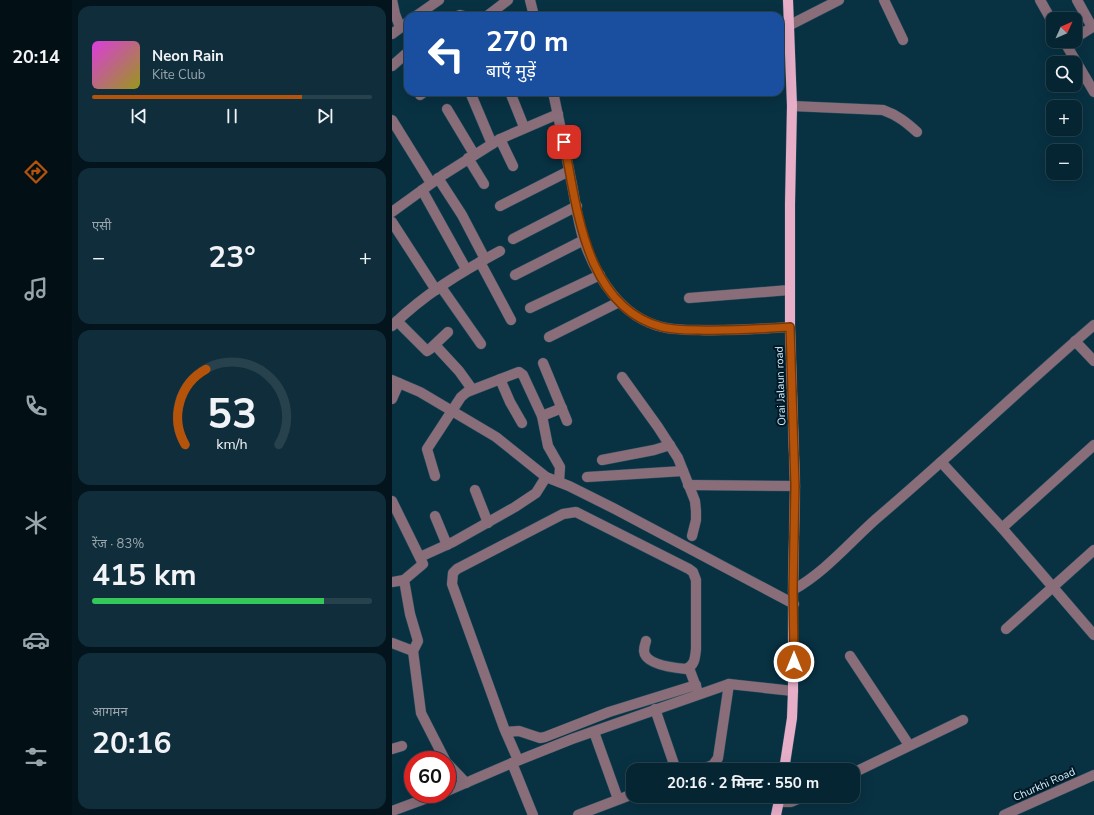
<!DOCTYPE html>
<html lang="hi">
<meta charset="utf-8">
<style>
:root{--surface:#062532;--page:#0f2d3a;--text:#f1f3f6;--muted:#98a5ac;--line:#27424d;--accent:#b45309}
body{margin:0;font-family:"Nunito Sans","Noto Sans Devanagari",sans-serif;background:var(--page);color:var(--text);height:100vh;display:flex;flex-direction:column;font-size:15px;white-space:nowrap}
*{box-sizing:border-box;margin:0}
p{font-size:13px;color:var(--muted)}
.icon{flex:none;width:22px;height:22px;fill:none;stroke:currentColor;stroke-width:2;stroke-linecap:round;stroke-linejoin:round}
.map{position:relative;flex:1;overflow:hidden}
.panel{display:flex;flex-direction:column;gap:6px;padding:6px;background:#03141c;width:320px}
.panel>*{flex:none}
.top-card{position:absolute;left:12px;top:12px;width:380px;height:84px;border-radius:12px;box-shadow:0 4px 16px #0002,0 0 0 1px var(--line);background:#1a4fa0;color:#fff;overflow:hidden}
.needle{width:26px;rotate:45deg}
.tools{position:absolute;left:654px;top:12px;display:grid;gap:8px}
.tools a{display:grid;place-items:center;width:36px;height:36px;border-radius:8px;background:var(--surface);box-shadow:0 4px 16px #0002,0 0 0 1px var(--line);font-size:20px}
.speed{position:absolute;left:12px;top:751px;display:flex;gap:8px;font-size:20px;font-weight:700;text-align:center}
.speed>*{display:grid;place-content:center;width:52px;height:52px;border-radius:50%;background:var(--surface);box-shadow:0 4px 16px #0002,0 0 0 1px var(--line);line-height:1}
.speed .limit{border:6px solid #d22;background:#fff;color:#111}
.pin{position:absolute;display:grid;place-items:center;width:34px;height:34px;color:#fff;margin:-17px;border-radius:8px;box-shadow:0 2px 6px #0006}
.me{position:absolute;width:44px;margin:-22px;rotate:0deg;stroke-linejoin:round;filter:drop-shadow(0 0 3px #0008)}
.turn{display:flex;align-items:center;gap:14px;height:84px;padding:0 16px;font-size:18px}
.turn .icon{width:52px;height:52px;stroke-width:2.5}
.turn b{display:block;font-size:28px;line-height:34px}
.big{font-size:30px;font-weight:700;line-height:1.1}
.panel .tile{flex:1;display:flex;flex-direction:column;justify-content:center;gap:6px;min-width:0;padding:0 14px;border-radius:12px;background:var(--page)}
.panel .dial{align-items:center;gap:0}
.dial svg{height:104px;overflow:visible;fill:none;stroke:var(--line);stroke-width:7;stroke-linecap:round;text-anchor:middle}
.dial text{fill:var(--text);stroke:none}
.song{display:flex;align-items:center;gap:12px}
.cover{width:48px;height:48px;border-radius:6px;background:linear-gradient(135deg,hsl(300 70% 55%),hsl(60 70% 35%))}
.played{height:4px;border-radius:2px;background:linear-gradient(90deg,var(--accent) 75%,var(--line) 75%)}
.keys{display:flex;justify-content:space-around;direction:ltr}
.heat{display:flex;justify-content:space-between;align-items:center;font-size:22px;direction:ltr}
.charge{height:6px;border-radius:3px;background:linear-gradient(90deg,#34c759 83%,var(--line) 0)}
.trip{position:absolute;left:234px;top:763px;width:234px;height:40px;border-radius:12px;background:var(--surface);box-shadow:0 4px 16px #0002,0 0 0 1px var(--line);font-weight:700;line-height:40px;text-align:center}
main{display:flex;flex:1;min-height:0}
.tabs{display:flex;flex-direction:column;width:72px;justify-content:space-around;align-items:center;background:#020f14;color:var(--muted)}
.tabs .icon{width:28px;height:28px}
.tabs .current{color:var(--accent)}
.tabs b{font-size:18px;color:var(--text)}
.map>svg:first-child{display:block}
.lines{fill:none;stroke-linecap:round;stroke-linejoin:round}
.minor-casing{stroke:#294f60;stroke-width:11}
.major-casing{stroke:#294f60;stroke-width:11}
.minor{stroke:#896e7a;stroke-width:10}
.major{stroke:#e7aec8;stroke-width:10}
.route-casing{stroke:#753606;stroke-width:10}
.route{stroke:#b45309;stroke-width:7}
.labels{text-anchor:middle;stroke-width:4;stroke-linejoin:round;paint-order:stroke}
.street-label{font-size:11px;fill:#d4effe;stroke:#001825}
</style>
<main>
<nav class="tabs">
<b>20:14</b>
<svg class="icon current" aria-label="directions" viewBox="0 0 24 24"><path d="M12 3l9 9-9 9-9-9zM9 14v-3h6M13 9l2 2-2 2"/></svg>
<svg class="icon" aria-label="music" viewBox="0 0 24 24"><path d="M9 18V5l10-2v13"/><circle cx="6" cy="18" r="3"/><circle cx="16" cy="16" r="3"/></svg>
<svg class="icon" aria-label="phone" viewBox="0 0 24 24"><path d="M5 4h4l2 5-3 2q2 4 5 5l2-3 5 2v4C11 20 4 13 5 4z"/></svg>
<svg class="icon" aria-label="climate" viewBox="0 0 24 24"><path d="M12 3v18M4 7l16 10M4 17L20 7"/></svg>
<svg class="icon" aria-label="car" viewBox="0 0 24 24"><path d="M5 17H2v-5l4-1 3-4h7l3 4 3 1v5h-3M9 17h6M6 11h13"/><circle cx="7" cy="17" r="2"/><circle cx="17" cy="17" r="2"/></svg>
<svg class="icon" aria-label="filters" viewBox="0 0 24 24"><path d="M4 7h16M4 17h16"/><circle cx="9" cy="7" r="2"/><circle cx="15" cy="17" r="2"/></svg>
</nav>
<section class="panel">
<div class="tile">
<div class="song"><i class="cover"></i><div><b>Neon Rain</b><p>Kite Club</p></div></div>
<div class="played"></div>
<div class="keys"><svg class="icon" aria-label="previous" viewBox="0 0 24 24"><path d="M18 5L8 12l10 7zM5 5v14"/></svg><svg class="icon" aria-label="pause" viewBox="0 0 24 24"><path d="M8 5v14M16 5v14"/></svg><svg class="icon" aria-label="next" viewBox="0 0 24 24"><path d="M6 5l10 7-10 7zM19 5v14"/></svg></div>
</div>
<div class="tile"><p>एसी</p>
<div class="heat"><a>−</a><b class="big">23°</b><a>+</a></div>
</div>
<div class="tile dial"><svg viewBox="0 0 100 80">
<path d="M14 69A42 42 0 1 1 86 69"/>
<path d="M14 69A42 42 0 0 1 30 11" stroke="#b45309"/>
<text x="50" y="56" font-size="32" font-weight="700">53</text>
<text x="50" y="72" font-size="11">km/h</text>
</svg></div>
<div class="tile"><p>रेंज · 83%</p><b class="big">415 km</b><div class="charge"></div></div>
<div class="tile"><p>आगमन</p><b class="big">20:16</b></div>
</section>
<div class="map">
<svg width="702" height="815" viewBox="0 0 702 815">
<rect width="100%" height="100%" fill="#083142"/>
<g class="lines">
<!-- minor casing -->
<g class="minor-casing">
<g id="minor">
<path d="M 0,0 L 3,14 L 8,27"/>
<path d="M 138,0 L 142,16"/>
<path d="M 492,0 L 511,40"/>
<path d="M 648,0 L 661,23"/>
<path d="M 685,0 L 700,27"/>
<path d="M 24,16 L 47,0"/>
<path d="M 66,16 L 68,15 L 72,16"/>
<path d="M 95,16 L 116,0"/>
<path d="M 396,26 L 447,0"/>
<path d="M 0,34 L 16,22"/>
<path d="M 683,38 L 702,26"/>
<path d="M 672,41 L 702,92"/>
<path d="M 0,66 L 16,52"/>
<path d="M 78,92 L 100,144"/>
<path d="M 118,92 L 132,127"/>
<path d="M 161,92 C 167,120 173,148 178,175 C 183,197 185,220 192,241 C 205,278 229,317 270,327 C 282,330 295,330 307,330 C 337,331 367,329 398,327"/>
<path d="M 28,95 L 32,92"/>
<path d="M 400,106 L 491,110 C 505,115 514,122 525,132"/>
<path d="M 55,109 L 82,154"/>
<path d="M 0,120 L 39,183"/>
<path d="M 108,139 L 121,166"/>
<path d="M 76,158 L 92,184"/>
<path d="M 46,178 L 70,215 L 93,259"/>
<path d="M 30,190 L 74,269"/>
<path d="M 108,206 L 177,171"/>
<path d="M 0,212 L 51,175 L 108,139 L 166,114"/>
<path d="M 0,222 L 44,290"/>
<path d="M 121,239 L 185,206"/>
<path d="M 88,262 L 119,320"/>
<path d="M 123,275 L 192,240"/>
<path d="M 49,287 L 89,344"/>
<path d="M 297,298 L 397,290"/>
<path d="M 138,308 L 208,275"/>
<path d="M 5,321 L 35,351 L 38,349 L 56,332"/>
<path d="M 0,326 C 31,295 69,272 108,251"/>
<path d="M 157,337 L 227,302"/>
<path d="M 683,341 L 702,361"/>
<path d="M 43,345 L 67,371 L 80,389"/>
<path d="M 151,363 L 175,421"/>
<path d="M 230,377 L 266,427 L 286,458 L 303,501 L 304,511 L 304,520 L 300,536"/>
<path d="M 108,379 L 118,402 L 130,423"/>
<path d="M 0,380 L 28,392 L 104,437 L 154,477 L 177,486 L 223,509 L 402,604"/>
<path d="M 0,399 L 7,383"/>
<path d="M 150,416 L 170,408"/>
<path d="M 210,460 L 262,450 L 278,445"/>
<path d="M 549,462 L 610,528 L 702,635"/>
<path d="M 43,476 L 35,449 L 69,397 L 75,392 L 127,372 L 131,375 L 150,416 L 156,446 L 168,467 L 167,482"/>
<path d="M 195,477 L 291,471"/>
<path d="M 296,485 L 403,486"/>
<path d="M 83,490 L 96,523"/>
<path d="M 0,501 L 31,564 L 12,580 L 0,582"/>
<path d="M 43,516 L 55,545"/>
<path d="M 610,528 L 702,445"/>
<path d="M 28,557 L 61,542 L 123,507 L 144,493 L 154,477"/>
<path d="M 12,580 L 18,614 L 26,641 L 21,651"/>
<path d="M 401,590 C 433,572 456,544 484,519 C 558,456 628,389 702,325"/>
<path d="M 614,629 L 702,550"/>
<path d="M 0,643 L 21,651 L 29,713 L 53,760"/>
<path d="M 458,656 L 517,745"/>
<path d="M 297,668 L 306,692"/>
<path d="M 263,709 L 284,770"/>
<path d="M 114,732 L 127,731 L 148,738 L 153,737 L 217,712 L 304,685"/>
<path d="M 202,732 L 226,799"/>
<path d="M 0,749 L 10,746"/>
<path d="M 126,760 L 112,728 L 60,584 L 61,573 L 65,569 L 171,514 L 184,512 L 297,569 L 301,572 L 304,580 L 304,649 C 303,658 303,665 294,669 C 283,668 253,665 252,651 C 252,648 253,644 254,641"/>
<path d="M 55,763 L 74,783"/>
<path d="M 120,763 L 141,815"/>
<path d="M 308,770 L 321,765 L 326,758 L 337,684"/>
<path d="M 461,773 L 571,720"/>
<path d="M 55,791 L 120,763 L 180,739 L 337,684 L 401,691"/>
<path d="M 387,802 L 399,802 L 413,796"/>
<path d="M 0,811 L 46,794"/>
<path d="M 186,815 L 241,794"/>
<path d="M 612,815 L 702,775"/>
</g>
</g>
<!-- major casing -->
<g class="major-casing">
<g id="major">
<path d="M 392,770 L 400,718 L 401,691 L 401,590 L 403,486 L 398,327 L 398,204 L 400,106 L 396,0"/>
<path d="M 384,815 L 388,796"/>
</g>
</g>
<!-- minor -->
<use href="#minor" class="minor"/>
<!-- major -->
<use href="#major" class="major"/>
</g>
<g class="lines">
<!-- route casing -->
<g class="route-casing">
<path id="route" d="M 172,142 C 185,207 193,307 270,327 C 282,330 295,330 306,330 C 337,331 367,329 398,327 L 403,486 L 401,590 L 402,662"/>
</g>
<!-- route -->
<use href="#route" class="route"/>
</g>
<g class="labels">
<!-- street labels -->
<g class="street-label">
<text transform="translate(388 386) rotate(-92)" y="4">Orai Jalaun road</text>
<text transform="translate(652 784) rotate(-24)" y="4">Churkhi Road</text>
</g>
</g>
</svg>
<div class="tools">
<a><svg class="needle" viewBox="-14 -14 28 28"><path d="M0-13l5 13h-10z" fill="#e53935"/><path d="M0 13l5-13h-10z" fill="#98a5ac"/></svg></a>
<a><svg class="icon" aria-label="search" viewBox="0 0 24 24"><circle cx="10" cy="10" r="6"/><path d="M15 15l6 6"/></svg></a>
<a>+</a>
<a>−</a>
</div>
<div class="speed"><div class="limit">60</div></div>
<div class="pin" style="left:172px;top:142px;background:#d93025"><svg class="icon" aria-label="arrive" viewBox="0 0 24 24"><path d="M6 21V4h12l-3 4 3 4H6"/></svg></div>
<svg class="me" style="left:402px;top:662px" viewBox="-20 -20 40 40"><circle r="17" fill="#b45309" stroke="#fff" stroke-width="3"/><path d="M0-11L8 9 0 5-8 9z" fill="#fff"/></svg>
<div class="trip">20:16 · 2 मिनट · 550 m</div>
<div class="top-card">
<div class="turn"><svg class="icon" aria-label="left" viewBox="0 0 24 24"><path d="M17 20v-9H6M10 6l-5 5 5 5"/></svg><div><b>270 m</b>बाएँ मुड़ें</div></div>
</div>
</div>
</main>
